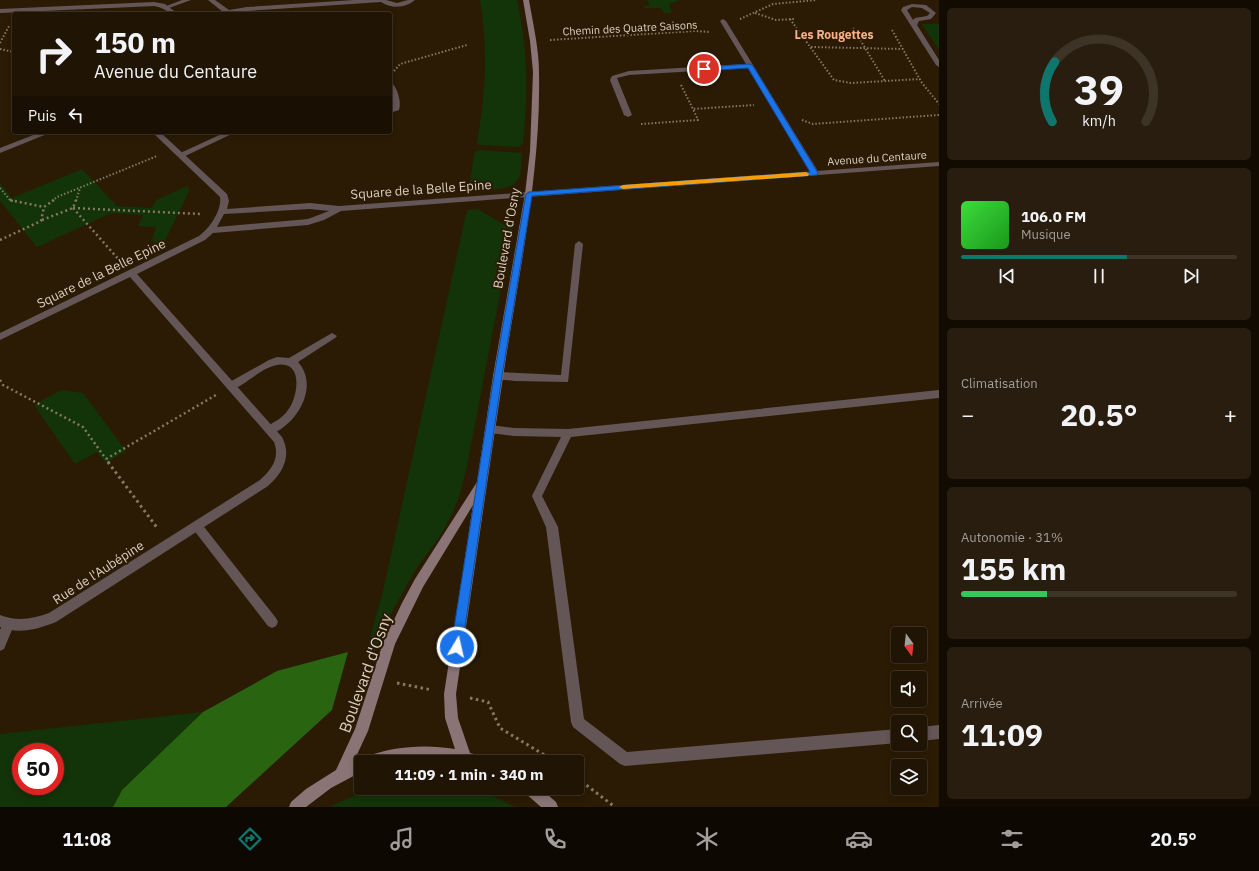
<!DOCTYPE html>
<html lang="fr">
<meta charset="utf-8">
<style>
:root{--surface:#201404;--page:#281d0e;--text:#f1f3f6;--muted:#a29e9a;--line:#3d3326;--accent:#0f766e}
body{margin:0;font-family:"IBM Plex Sans",sans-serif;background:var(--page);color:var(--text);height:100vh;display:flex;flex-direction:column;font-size:15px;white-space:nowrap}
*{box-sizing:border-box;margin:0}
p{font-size:13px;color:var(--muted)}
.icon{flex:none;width:22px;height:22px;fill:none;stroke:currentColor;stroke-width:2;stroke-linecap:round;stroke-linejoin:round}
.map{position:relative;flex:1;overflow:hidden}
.panel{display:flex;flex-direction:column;gap:8px;padding:8px;background:#120b02;width:320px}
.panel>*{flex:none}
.top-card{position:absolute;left:12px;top:12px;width:380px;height:122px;border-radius:4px;box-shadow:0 2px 6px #0003,0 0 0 1px var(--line);background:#201404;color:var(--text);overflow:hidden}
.needle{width:26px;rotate:165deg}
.controls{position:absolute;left:891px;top:627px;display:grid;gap:8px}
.controls a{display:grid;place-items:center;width:36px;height:36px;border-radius:4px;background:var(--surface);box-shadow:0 2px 6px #0003,0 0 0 1px var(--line);font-size:20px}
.speed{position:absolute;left:12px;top:743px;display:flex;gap:8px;font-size:20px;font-weight:700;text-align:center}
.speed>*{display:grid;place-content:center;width:52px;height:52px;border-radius:50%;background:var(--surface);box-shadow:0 2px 6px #0003,0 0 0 1px var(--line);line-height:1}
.speed .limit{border:6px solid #d22;background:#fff;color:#111}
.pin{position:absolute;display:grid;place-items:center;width:34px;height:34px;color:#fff;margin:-17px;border:2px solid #fff;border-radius:50%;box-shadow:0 1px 4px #0007}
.me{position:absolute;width:44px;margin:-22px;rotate:9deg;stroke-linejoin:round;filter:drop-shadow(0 0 3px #0008)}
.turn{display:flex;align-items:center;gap:14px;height:84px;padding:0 16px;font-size:18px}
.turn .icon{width:52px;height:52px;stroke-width:2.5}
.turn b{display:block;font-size:28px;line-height:34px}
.then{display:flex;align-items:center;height:38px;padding:0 16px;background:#0003;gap:8px;font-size:15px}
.big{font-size:30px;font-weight:700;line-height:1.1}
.panel .widget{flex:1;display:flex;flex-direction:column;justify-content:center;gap:6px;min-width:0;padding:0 14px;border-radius:6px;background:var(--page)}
.panel .dial{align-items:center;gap:0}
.dial svg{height:104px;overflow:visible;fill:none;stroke:var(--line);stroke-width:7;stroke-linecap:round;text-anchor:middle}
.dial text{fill:var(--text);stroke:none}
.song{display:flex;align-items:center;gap:12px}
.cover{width:48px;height:48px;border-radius:6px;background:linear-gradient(135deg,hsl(120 70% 55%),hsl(120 70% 35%))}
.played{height:4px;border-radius:2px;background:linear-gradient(90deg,var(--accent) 60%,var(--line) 60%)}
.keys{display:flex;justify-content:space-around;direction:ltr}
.heat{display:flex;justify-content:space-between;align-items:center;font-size:22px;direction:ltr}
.charge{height:6px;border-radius:3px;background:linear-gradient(90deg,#34c759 31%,var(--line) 0)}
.trip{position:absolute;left:354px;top:755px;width:230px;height:40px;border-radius:4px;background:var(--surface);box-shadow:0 2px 6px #0003,0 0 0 1px var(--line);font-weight:700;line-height:40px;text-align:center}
.tab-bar{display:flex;height:64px;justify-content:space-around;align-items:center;background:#0d0802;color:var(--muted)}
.tab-bar .icon{width:28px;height:28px}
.tab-bar .selected{color:var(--accent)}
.tab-bar b{font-size:18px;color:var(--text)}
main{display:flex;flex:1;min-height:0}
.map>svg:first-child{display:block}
.green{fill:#133308;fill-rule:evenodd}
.forest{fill:#296511}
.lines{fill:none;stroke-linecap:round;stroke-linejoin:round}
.path-far2{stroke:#857866;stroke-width:2;stroke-dasharray:1.5 2;stroke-linecap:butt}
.path-far1{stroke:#857866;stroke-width:2.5;stroke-dasharray:2 3;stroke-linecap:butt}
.path{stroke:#857866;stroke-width:3;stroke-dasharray:2.5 3.5;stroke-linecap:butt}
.lane{fill:#645556;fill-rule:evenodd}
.street{fill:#645556;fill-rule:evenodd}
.secondary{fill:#8b7475;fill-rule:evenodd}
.route{fill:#1a73e8;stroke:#114b97}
.slow{fill:#f59e0b}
.labels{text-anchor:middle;stroke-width:4;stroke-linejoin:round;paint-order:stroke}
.far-street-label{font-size:11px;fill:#dbd0c3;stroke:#2b1b05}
.far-neighbourhood-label{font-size:12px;font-weight:bold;fill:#f8b089;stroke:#2b1b05}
.street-label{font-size:13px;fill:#dbd0c3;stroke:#2b1b05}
.near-street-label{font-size:16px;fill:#dbd0c3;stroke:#2b1b05}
</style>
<main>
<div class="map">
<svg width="939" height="807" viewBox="0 0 939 807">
<rect width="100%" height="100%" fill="#2b1b05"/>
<!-- green -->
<g class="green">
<path d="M 480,0 L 517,0 C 528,48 528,95 523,143 L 519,147 L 480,145 L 477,144 L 477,142 C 486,92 488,50 480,0 Z"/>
<path d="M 647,0 L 680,0 L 669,4 L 672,13 L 664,13 L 661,8 L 645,8 L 643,6 L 650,6 Z"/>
<path d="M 922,24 L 939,24 L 939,50 Z"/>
<path d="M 480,150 L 522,153 C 521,161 522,171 519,178 C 513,192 486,189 474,190 L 469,189 L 474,154 L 476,151 Z"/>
<path d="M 82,169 L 117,206 L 152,208 L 156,200 L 187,186 L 189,191 L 164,243 L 159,248 L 152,240 L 156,227 L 138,226 L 143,215 L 111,213 L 37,247 L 0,201 L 0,183 L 12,198 Z"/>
<path d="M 478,209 L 506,226 L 513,226 L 467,466 L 460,494 L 453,512 L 442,533 L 416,569 L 393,610 L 372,656 L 365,656 L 383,591 L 466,214 L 468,210 Z"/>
<path d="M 61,390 L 83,393 L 126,451 L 106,463 L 97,452 L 75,464 L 34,405 Z"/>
<path d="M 203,712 L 122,790 L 113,807 L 0,807 L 0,734 ZM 21,752 L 55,752 L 55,786 L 21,786 Z"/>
<path d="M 373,788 L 476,788 L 515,807 L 332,807 L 335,804 Z"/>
</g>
<!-- forest -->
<path class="forest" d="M 348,652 L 332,710 L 226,807 L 113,807 L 122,790 L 203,712 L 277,671 Z"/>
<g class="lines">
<!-- path-far2 -->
<g class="path-far2">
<path d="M 755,13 L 776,20 L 794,19"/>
<path d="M 740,19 L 773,4 L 817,0"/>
<path d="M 790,19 L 834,80 L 851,83 L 920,79"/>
<path d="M 853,28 L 885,81"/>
<path d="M 892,30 L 922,83 L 939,104"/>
<path d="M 550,40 L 695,31 L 710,32"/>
<path d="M 0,43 L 9,26"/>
<path d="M 811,47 L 903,49"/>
<path d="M 0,49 L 14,52"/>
<path d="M 394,71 L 400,64 L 467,45"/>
<path d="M 681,85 L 693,109"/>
<path d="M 802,120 L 813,124 L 939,115"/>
<path d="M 641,124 L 698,120 L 693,109 L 754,105"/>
<path d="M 0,188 L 10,200 L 13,201"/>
<path d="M 52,201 L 57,197 L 157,156"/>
<path d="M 76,201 L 80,188"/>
</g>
<!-- path-far1 -->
<g class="path-far1">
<path d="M 10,200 L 44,207 L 54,200"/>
<path d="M 73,208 L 201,214"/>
<path d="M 73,208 L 120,261"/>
<path d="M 42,220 L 73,208 L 76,200"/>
<path d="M 0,240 L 41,221 L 44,207"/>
<path d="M 0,380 L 3,385 L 83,427 L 106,459"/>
<path d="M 109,463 L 106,459 L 216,395"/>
</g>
<!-- path -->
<g class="path">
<path d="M 108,462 L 158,529"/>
<path d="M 397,683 L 432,690"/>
<path d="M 470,698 L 488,702 L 500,728 L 556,762"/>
<path d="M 577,778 L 615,807"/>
</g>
<!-- lane -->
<g class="lane">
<path d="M 182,0 L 191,0 L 169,8 L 164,7 Z"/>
<path d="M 208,0 L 215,0 L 229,10 L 247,7 L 354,0 L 386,0 L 397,3 L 408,0 L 415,0 C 406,8 391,9 381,2 L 247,11 L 220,14 L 223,12 Z"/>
<path d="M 723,19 L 726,21 L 819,173 L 818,175 L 815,175 L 811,173 L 748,68 L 629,75 L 617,78 L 632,115 L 628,117 L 624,115 L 610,80 L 612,76 L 629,71 L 746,64 L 720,21 Z"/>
<path d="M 390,82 C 397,85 402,103 399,110 L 390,113 L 390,108 L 393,107 L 393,104 L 390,94 Z"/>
<path d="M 226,132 L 236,132 L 183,157 L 180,157 L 176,155 Z"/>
<path d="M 579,241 L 583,244 L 568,382 L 515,381 L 495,379 L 493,376 L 495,373 L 498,372 L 561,375 L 575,244 Z"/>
<path d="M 332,333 L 337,336 L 335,338 L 298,362 C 317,383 302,415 281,429 C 276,432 272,435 266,433 L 265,430 L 266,427 C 274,422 283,418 288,410 C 298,397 304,360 277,365 C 260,368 247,385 231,390 L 228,389 L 226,386 L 228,383 L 269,360 L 277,357 L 289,358 Z"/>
<path d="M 939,390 L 939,398 L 571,437 L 542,496 L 558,527 L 584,719 L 627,752 L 898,729 L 898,743 L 625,766 L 620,764 L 573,727 L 571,722 L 546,527 L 532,496 L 561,437 L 514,436 L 490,433 L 486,432 L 485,429 L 486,426 L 490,425 L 514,428 L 568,429 Z"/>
<path d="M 197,521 L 201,523 L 276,618 L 278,622 L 276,626 L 272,628 L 268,626 L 193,529 L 191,526 L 193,523 Z"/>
<path d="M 8,619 L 12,621 L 14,625 L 4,649 L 0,651 L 0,630 L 4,621 Z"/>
<path d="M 939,725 L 939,739 L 920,741 L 920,727 Z"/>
</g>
<!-- street -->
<g class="street">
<path d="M 154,2 L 165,4 L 178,14 C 168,14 164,7 154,6 L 0,13 L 0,9 Z"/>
<path d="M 912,4 L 926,5 L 936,13 L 931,19 L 919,21 L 917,25 L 939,60 L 939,67 L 936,65 L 901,10 L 903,7 ZM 912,7 L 922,8 L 930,13 L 927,16 L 915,18 L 913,20 L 907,10 Z"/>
<path d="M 41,132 L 52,132 L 0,153 L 0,148 Z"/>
<path d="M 152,132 L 160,132 L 227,194 L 229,201 L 227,209 L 310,203 L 339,206 L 939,162 L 939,166 L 341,211 L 324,220 L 308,225 L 213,233 L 205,240 L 137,274 L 282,437 C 292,456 283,473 268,486 L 56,622 C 38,629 19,635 0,627 L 0,615 C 17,622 32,619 49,613 L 260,480 C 272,469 280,458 274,442 L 130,277 L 0,340 L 0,333 L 199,236 C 210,228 222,210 220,197 ZM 310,209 L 329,211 L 308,219 L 217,227 L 224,214 Z"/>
</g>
<!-- secondary -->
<g class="secondary">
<path d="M 523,0 L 529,0 C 533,24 539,49 539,73 C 541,176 518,276 503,377 C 487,482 472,588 456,694 L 458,718 L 470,753 L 485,757 L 487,762 L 425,760 L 361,762 L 361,772 L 331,788 L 306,807 L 289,807 L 291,802 L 306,789 L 336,770 L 355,729 L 383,643 L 402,603 L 415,579 L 477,482 L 493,376 L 525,194 L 530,151 L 533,72 L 530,41 ZM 473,505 L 444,694 L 445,718 L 455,749 C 426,744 393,746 365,757 L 364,760 L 361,758 L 354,761 L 368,731 L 395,644 L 423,587 Z"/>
<path d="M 523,788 L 540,788 L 556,802 L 558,807 L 541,807 L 525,793 Z"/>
</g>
</g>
<!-- route -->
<path class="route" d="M 750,64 L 753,66 L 818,173 L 817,175 L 532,196 L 502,376 L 462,647 L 461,651 L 457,653 L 453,651 L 451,647 L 494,376 L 526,194 L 529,192 L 810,172 L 748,68 L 704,71 L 701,69 L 704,67 Z"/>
<!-- slow -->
<path class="slow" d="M 806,172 L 809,174 L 808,176 L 623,189 L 619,187 L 623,185 Z"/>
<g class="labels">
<!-- far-street labels -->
<g class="far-street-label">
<text transform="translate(630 28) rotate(-3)" y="4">Chemin des Quatre Saisons</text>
<text transform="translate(877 158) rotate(-4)" y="4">Avenue du Centaure</text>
</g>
<!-- far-neighbourhood labels -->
<g class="far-neighbourhood-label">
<text x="834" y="39">Les Rougettes</text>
</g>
<!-- street labels -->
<g class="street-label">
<text transform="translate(421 189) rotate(-4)" y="5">Square de la Belle Epine</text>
<text transform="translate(506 238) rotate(-80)" y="5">Boulevard d'Osny</text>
<text transform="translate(101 273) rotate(-26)" y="5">Square de la Belle Epine</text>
<text transform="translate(98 572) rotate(-33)" y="5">Rue de l'Aubépine</text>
</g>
<!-- near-street labels -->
<g class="near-street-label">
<text transform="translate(365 673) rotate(-70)" y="6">Boulevard d'Osny</text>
</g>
</g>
</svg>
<div class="controls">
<a><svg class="needle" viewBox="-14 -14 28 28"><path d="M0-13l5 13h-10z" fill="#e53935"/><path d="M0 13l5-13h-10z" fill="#a29e9a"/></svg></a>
<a><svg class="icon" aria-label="sound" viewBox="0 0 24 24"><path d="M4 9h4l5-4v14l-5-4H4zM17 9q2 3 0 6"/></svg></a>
<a><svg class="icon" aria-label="search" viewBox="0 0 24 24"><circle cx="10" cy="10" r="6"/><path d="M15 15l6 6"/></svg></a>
<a><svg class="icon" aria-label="layers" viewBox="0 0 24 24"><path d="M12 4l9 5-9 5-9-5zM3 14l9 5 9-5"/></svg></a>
</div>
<div class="speed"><div class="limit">50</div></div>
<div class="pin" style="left:704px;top:69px;background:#d93025"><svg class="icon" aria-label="arrive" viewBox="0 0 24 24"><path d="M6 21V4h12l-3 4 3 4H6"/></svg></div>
<svg class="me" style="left:457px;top:647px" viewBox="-20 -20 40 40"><circle r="17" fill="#1a73e8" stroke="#fff" stroke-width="3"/><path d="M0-11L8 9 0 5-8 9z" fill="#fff"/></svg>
<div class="trip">11:09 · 1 min · 340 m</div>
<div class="top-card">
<div class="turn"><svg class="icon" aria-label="right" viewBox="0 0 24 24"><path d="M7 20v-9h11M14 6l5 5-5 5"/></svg><div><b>150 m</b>Avenue du Centaure</div></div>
<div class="then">Puis<svg class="icon" aria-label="left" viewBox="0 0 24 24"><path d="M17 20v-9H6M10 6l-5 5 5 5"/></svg></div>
</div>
</div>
<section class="panel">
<div class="widget dial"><svg viewBox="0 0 100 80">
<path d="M14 69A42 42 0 1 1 86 69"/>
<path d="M14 69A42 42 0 0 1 16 23" stroke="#0f766e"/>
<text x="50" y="56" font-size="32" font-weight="700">39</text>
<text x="50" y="72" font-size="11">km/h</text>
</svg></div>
<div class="widget">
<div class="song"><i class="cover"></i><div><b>106.0 FM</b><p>Musique</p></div></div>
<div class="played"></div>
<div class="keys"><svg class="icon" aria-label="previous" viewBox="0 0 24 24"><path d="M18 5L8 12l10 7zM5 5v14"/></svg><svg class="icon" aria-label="pause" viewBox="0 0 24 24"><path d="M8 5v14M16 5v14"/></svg><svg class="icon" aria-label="next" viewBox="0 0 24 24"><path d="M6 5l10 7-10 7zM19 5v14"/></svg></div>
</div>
<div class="widget"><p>Climatisation</p>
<div class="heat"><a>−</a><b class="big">20.5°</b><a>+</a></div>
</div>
<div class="widget"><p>Autonomie · 31%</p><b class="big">155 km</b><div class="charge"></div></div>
<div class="widget"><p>Arrivée</p><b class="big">11:09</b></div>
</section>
</main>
<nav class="tab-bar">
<b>11:08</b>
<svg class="icon selected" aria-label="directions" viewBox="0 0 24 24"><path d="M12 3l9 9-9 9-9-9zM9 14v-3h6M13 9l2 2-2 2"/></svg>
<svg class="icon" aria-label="music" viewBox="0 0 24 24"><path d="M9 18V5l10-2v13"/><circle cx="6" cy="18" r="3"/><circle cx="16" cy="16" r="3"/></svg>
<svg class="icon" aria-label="phone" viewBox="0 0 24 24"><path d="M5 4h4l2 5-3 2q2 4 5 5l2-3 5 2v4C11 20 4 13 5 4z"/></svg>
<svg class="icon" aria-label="climate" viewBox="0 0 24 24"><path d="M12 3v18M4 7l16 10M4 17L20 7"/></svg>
<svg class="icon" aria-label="car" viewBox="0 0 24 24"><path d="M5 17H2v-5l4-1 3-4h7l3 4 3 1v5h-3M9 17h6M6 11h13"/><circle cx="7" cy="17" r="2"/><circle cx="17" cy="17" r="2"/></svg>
<svg class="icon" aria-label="filters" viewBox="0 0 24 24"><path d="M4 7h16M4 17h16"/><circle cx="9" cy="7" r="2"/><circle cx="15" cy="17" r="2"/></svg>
<b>20.5°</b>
</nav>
